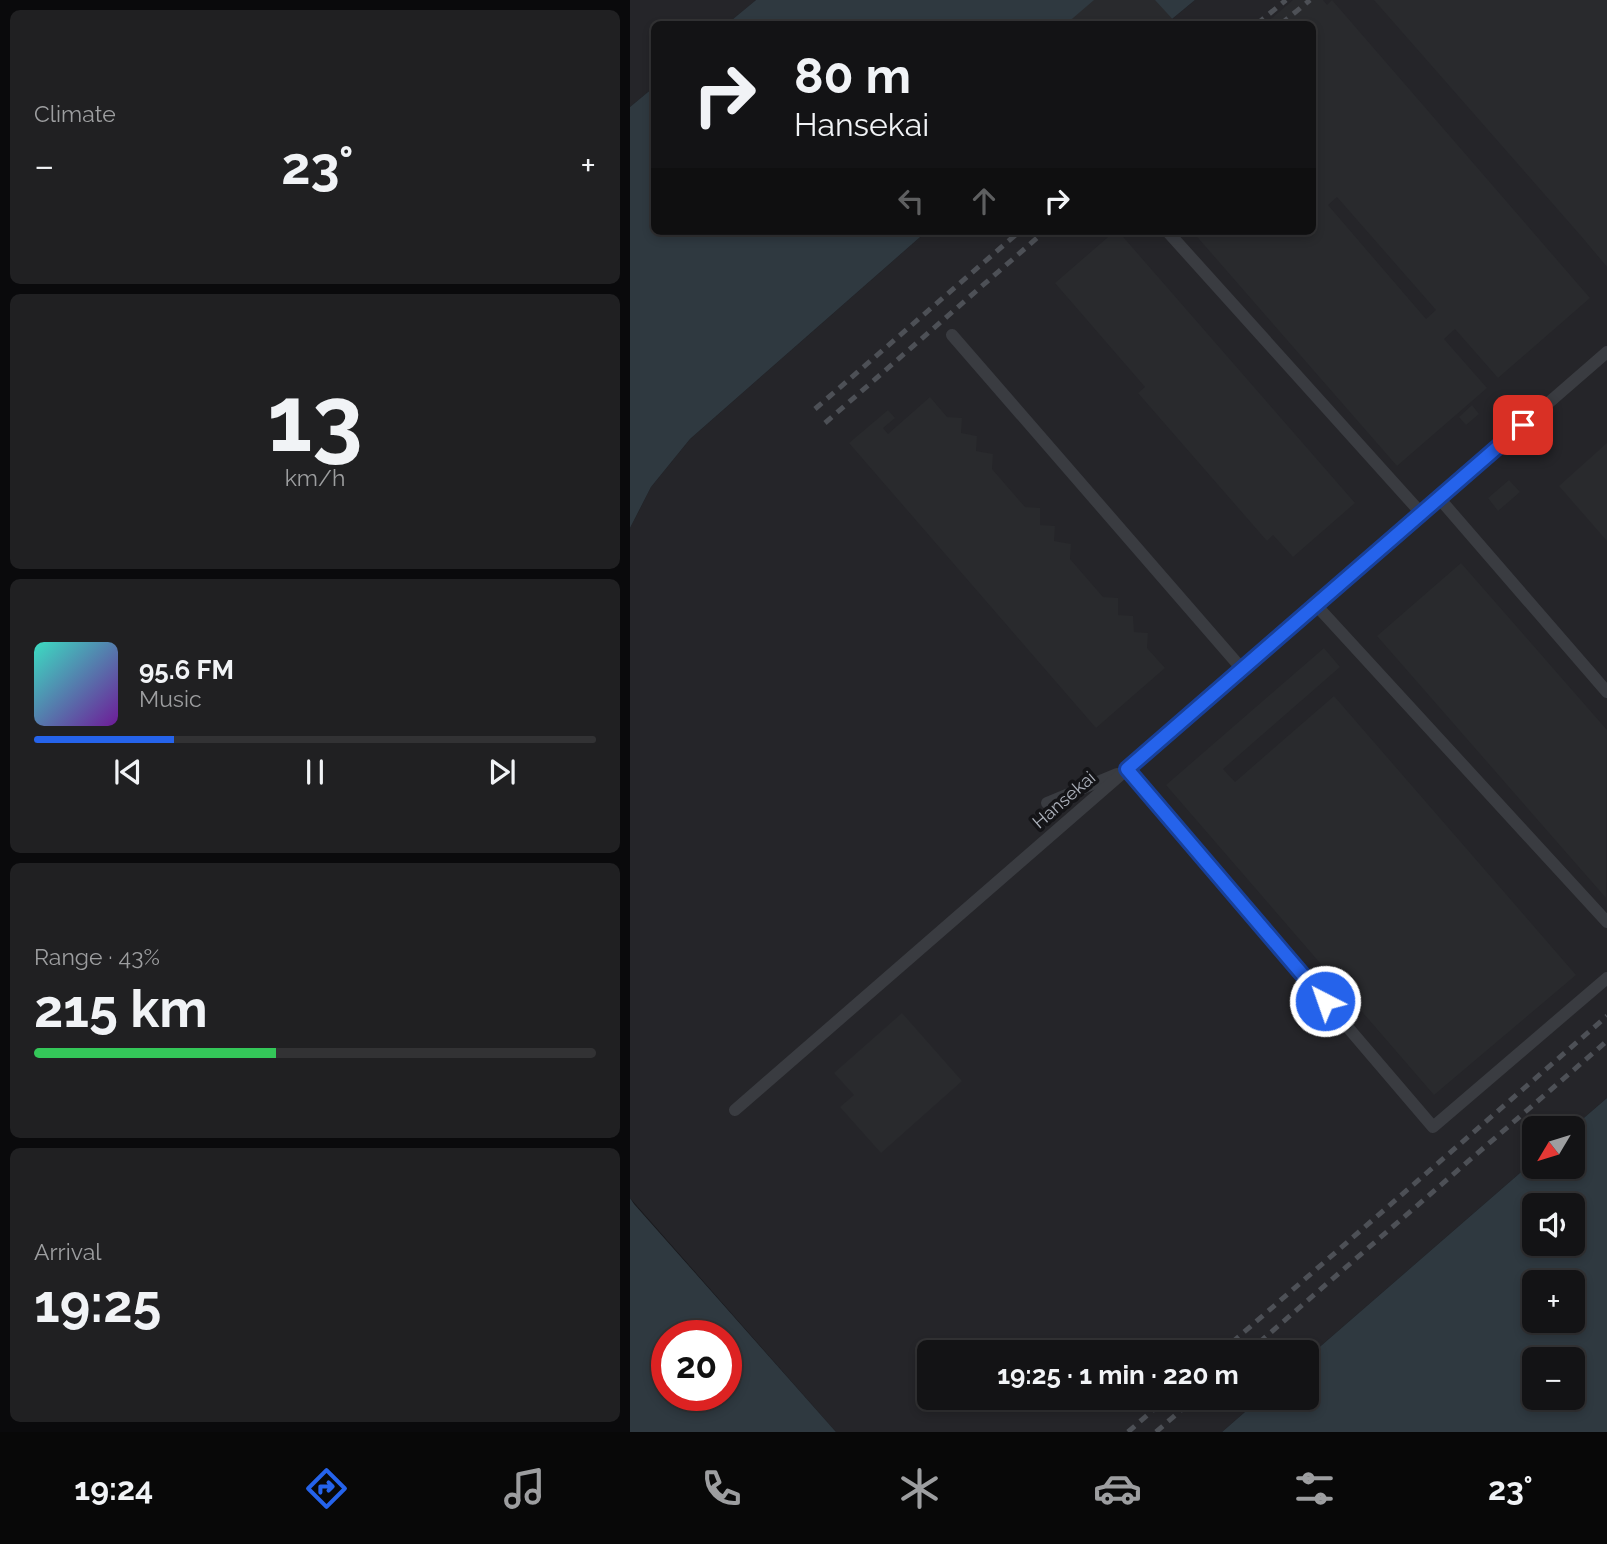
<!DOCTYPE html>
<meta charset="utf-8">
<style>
:root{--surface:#131315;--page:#202022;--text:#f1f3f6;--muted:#9d9ea0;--line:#323234;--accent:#2563eb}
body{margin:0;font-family:Raleway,sans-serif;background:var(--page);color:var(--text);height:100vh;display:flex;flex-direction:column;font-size:26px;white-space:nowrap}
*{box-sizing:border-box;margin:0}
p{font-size:23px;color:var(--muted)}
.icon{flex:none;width:38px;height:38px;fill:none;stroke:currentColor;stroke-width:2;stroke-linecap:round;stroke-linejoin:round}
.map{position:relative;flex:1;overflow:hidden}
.side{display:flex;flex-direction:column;gap:10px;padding:10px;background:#0a0a0c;width:630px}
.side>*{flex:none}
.top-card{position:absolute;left:21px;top:21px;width:665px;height:214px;border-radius:10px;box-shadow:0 4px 10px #0003,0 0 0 2px var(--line);background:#131315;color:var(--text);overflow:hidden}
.needle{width:46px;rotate:232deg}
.controls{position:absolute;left:892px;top:1116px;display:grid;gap:14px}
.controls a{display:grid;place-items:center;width:63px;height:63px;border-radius:10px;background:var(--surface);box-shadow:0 4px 10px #0003,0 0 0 2px var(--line);font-size:35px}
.speed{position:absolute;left:21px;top:1320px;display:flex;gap:14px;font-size:35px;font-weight:700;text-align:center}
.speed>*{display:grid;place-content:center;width:91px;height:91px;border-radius:50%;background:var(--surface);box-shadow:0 4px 10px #0003,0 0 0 2px var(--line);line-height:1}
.speed .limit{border:10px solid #d22;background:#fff;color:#111}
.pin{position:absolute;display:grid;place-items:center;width:60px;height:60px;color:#fff;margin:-30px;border-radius:14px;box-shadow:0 4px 10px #0006}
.me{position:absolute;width:77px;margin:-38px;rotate:319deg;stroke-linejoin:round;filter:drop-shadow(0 0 5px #0008)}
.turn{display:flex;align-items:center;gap:24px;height:147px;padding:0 28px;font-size:32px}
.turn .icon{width:91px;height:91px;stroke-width:2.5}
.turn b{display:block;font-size:49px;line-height:60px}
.lanes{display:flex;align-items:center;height:66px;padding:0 28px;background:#0003;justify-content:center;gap:35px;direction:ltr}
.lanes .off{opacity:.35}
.big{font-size:52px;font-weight:700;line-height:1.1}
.side .card{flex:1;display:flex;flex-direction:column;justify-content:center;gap:10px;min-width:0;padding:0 24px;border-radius:10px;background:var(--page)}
.side .dial{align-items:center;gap:0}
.dial b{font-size:91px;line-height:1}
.song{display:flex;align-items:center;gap:21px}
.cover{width:84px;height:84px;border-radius:10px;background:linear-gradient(135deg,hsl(170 70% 55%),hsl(280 70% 35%))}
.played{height:7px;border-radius:4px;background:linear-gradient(90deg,var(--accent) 25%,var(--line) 25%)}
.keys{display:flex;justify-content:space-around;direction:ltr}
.heat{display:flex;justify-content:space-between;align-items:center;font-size:38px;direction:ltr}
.charge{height:10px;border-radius:5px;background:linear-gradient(90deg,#34c759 43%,var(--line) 0)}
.trip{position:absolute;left:287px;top:1340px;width:402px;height:70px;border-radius:10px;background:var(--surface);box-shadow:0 4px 10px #0003,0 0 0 2px var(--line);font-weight:700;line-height:70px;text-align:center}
.dock{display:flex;height:112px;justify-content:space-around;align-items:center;background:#080808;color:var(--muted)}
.dock .icon{width:49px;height:49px}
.dock .current{color:var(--accent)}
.dock b{font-size:32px;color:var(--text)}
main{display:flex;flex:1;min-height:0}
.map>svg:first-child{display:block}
.built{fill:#252529}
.water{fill:#2f3940;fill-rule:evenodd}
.building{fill:#292a2d;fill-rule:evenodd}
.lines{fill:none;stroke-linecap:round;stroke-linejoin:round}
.service{stroke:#3a3c41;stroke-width:12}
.rail{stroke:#4d5056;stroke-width:5;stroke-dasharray:9 7;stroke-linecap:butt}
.route-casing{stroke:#184099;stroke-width:18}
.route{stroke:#2563eb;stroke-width:12}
.labels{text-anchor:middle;stroke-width:7;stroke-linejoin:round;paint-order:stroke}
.street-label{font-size:18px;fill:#acb1bb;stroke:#141417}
</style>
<main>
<section class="side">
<div class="card"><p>Climate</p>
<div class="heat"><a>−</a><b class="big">23°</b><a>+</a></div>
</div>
<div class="card dial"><b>13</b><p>km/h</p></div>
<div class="card">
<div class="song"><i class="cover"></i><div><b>95.6 FM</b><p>Music</p></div></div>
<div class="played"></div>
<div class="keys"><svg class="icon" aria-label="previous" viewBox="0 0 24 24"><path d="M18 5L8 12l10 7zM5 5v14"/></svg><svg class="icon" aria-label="pause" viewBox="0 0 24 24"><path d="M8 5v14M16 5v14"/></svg><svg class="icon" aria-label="next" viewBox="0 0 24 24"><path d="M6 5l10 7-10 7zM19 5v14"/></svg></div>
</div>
<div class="card"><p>Range · 43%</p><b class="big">215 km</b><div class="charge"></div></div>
<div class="card"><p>Arrival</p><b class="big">19:25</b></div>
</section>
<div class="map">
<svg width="977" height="1432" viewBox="0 0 977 1432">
<rect width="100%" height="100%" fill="#19191c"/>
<!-- built -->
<g class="built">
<path d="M 0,0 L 126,0 L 97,24 L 24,24 L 24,87 L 0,107 Z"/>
<path d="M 565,0 L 977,0 L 977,1098 L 941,1129 L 905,1129 L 905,1160 L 677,1358 L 677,1353 L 299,1353 L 299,1398 L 631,1398 L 592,1432 L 206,1432 L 0,1198 L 0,528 L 21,487 L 60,439 L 297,231 L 682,231 L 682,24 L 536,24 Z"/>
</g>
<!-- water -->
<g class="water">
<path d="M 126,0 L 565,0 L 536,24 L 97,24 Z"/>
<path d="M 24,87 L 24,231 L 297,231 L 60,439 L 21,487 L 0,528 L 0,107 Z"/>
<path d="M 977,1098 L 977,1432 L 592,1432 L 631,1398 L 677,1398 L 677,1358 L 905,1160 L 905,1167 L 943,1167 L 941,1129 ZM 905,1206 L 943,1206 L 943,1244 L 905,1244 ZM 905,1283 L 943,1283 L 943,1321 L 905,1321 ZM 905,1360 L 943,1360 L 943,1398 L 905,1398 Z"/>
<path d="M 0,1198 L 4,1204 L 206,1432 L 0,1432 ZM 37,1335 L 96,1335 L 96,1395 L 37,1395 Z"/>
</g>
<!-- building -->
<g class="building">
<path d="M 464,0 L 525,0 L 547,24 L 436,24 Z"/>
<path d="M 663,0 L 693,0 L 697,5 L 702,0 L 960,298 L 868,378 L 825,329 L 814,339 L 857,388 L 767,466 L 562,231 L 682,231 L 682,176 L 686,172 L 682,168 L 682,24 L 635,24 ZM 707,197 L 806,310 L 796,319 L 698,205 Z"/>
<path d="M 744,0 L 977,0 L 977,267 L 951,236 Z"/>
<path d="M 485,231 L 488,231 L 725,503 L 663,557 L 643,535 L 637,541 L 508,393 L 515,387 L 425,283 Z"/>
<path d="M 300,397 L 317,417 L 332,418 L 331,433 L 347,436 L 346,451 L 363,454 L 362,469 L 395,507 L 410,508 L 410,525 L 425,526 L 424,541 L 441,544 L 440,559 L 473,597 L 488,598 L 488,615 L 503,616 L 504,632 L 518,633 L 517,648 L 535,668 L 466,728 L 219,443 L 258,410 L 265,418 L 253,428 L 258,434 Z"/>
<path d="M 842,405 L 849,414 L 836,425 L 829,417 Z"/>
<path d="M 977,443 L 977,541 L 929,486 Z"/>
<path d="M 879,480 L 890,492 L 868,511 L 858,498 Z"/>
<path d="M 831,563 L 977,730 L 976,898 L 747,636 Z"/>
<path d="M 694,648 L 710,667 L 593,769 L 605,782 L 704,696 L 946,975 L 804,1095 L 536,785 Z"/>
<path d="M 272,1013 L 332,1081 L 251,1153 L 210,1107 L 224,1095 L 204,1073 Z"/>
</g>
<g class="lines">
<!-- service -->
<g class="service">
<path d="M 537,231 L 791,513"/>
<path d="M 322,335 L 612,669"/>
<path d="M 809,498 L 977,692"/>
<path d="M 686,605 L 977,922"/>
<path d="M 497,769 L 803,1127 L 977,978"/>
<path d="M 417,803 L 487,774"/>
<path d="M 105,1110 L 977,352"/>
</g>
<!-- rail -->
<g class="rail">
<path d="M 627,24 L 656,0"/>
<path d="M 651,24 L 680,0"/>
<path d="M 185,409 L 390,231"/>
<path d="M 195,423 L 415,231"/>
<path d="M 590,1353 L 977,1016"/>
<path d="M 617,1353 L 977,1041"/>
<path d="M 498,1432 L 537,1398"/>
<path d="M 526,1432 L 565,1398"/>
</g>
</g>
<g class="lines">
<!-- route casing -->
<g class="route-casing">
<path id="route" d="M 695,1001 L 497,769 L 893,425"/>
</g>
<!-- route -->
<use href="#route" class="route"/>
</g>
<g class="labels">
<!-- street labels -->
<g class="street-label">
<text transform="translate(434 800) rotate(-41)" y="6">Hansekai</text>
</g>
</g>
</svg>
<div class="controls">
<a><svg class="needle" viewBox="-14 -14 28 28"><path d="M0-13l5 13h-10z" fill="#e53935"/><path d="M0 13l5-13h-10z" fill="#9d9ea0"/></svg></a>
<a><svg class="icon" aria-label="sound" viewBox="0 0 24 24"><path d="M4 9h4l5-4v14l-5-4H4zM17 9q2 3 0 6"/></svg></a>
<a>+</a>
<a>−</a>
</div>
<div class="speed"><div class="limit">20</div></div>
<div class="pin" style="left:893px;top:425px;background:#d93025"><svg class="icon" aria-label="arrive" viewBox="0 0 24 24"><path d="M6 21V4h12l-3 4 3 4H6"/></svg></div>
<svg class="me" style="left:695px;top:1001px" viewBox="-20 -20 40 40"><circle r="17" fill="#2563eb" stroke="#fff" stroke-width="3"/><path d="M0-11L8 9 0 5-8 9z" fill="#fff"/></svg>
<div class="trip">19:25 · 1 min · 220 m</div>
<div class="top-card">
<div class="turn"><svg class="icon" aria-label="right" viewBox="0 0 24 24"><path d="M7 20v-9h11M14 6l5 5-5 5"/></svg><div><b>80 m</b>Hansekai</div></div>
<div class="lanes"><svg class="icon off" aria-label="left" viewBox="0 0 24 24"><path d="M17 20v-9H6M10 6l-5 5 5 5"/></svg><svg class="icon off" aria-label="ahead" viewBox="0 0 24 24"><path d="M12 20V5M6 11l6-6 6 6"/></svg><svg class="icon" aria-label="right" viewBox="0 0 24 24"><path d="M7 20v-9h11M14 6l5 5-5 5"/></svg></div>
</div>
</div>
</main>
<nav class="dock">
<b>19:24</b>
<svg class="icon current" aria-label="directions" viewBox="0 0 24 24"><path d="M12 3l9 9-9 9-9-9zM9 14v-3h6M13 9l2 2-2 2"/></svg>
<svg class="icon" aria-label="music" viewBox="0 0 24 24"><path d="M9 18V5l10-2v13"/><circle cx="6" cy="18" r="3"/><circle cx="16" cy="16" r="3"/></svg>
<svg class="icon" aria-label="phone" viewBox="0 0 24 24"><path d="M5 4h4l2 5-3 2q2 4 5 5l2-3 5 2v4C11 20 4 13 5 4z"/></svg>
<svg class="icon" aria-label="climate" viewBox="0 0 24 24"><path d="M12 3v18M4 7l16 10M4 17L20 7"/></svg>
<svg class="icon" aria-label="car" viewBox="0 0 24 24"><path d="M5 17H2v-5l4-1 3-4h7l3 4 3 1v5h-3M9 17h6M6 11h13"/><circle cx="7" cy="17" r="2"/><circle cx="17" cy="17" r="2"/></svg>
<svg class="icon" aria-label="filters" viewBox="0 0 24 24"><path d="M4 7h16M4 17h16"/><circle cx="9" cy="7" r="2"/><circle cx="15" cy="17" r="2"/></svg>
<b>23°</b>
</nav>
